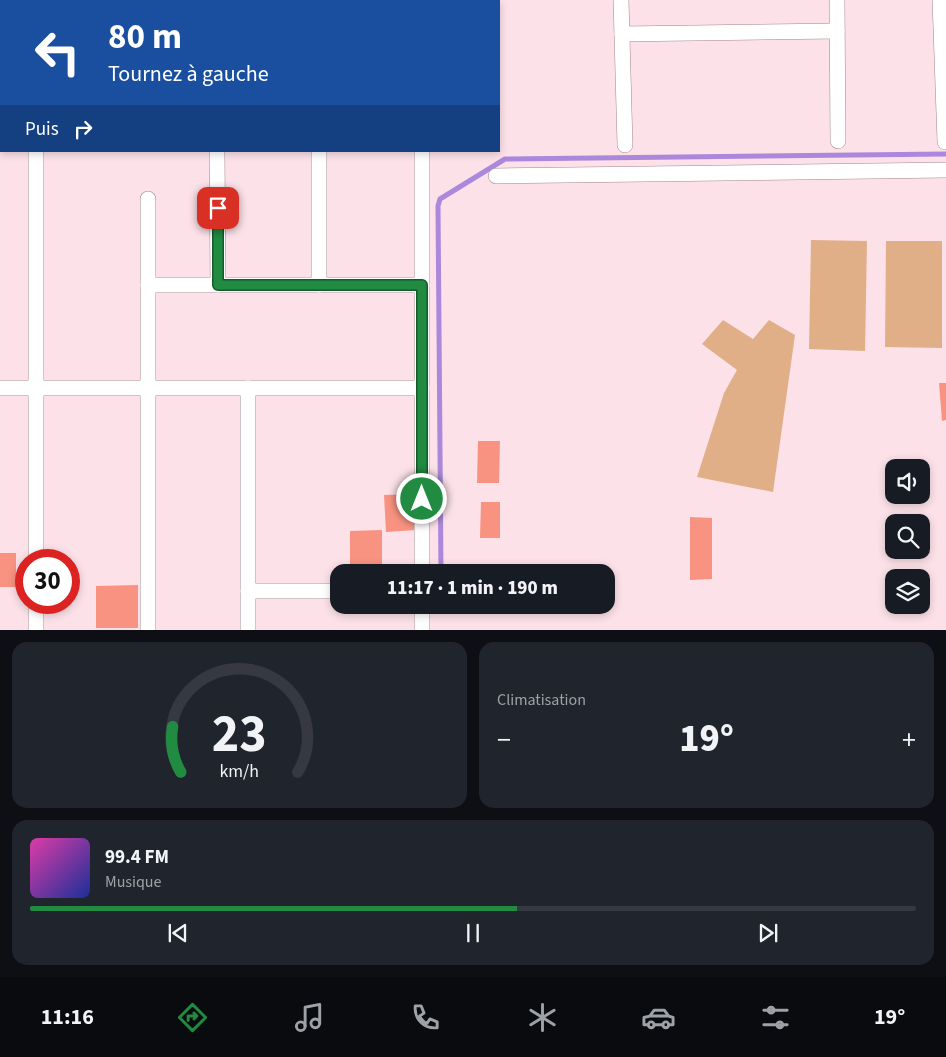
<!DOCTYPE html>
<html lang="fr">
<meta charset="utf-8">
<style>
:root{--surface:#171b24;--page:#20242c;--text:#f1f3f6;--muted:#9ea1a6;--line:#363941;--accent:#218b42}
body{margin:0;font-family:"Source Sans 3",sans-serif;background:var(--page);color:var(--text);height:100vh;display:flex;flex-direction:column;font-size:19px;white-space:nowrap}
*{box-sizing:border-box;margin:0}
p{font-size:16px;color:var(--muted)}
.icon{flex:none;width:28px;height:28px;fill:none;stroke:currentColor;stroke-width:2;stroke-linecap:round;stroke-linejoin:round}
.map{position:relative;height:630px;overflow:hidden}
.side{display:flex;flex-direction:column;gap:12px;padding:12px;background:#0d0f14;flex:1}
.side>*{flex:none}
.guide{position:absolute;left:0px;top:0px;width:500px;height:152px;box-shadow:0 2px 8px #0003;background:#1a4fa0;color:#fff;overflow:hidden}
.tools{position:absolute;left:885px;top:459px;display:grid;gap:10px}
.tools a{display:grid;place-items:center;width:45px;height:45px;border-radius:10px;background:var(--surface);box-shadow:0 2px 8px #0003;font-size:25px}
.speed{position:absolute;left:15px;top:549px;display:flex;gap:10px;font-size:25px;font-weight:700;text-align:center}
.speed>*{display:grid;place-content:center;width:65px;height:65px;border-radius:50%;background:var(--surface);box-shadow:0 2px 8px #0003;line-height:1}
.speed .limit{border:8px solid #d22;background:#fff;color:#111}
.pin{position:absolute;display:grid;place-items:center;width:42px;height:42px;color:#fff;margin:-21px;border-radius:10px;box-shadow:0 2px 8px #0006}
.me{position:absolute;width:55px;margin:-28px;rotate:0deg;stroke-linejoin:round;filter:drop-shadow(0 0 4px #0008)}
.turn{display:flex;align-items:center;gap:18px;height:105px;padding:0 25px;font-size:22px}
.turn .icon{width:65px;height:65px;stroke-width:2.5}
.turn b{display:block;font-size:35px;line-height:42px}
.then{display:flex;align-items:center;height:48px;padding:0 25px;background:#0003;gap:10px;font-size:19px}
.big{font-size:38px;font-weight:800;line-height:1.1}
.side .widget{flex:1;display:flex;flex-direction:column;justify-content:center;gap:8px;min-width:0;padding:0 18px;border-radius:15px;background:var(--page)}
.side .dial{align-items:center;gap:0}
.dial svg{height:130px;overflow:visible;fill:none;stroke:var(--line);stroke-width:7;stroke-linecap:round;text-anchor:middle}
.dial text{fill:var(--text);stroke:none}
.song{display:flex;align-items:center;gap:15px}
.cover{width:60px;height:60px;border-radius:8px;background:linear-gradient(135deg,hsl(320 70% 55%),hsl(230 70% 35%))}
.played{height:5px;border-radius:2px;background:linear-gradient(90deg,var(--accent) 55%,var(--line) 55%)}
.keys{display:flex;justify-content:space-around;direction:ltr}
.heat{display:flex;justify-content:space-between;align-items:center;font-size:28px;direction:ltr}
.side .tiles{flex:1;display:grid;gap:12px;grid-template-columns:1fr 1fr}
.widget:last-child{grid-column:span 2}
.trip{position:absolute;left:330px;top:564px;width:285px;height:50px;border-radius:15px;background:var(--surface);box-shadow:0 2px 8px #0003;font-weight:800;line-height:50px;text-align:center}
.dock{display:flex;height:80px;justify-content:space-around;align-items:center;background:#090b0e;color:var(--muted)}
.dock .icon{width:35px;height:35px}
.dock .active{color:var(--accent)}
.dock b{font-size:22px;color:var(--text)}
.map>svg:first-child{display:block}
.green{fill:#e1af87}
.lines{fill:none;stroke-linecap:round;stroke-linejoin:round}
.stream{stroke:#ab88dc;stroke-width:5}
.building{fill:#f99381}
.minor-casing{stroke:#a4868e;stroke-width:16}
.minor{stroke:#fff;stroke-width:15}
.route-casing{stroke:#155a2b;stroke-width:12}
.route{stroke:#218b42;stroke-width:9}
</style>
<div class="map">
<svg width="946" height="630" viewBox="0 0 946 630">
<rect width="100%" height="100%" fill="#fce1e8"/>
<!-- green -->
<g class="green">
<path d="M 811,240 L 867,241 L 865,351 L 809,349 Z"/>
<path d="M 886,241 L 942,241 L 942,348 L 885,347 Z"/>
<path d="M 723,320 L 753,339 L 769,320 L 795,335 L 773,492 L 697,477 L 724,393 L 737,370 L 702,344 Z"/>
</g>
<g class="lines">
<!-- stream -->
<path class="stream" d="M 441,572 L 438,206 L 440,199 L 505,159 L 946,154"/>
</g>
<!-- building -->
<g class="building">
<path d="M 939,383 L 946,383 L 946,420 L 942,421 Z"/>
<path d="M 478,441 L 500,441 L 499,483 L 477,483 Z"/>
<path d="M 415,494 L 416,530 L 386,532 L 384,495 Z"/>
<path d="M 481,502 L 500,502 L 500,538 L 480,538 Z"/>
<path d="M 690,517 L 712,518 L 712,579 L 690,580 Z"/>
<path d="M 382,530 L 382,572 L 350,572 L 350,531 Z"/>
<rect x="0" y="553" width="16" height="34"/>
<path d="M 138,585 L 138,628 L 96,628 L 96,586 Z"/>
</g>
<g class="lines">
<!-- minor casing -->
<g class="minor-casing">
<g id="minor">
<path d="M 37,0 L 37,1"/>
<path d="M 218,0 L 218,1"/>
<path d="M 319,0 L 319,1"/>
<path d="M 422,0 L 422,1"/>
<path d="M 621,0 L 625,145"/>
<path d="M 837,0 L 838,141"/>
<path d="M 940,0 L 945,142"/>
<path d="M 622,34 L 837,31"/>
<path d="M 0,47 L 1,47"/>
<path d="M 36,151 L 36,560"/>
<path d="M 217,151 L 218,285"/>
<path d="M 496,176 L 946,170"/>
<path d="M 148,285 L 422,285"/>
<path d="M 319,285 L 319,151"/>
<path d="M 0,388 L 422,388"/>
<path d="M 248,388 L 248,630"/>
<path d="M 422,572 L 422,151"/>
<path d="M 248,591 L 339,591"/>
<path d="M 422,605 L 422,630"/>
<path d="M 36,630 L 36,602"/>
<path d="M 148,630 L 148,199"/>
</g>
</g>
<!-- minor -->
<use href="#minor" class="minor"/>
</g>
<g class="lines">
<!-- route casing -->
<g class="route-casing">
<path id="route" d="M 218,208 L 218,285 L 422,285 L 422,499"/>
</g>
<!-- route -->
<use href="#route" class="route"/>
</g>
</svg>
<div class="tools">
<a><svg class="icon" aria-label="sound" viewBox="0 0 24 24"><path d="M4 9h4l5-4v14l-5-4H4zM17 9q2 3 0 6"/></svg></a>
<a><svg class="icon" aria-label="search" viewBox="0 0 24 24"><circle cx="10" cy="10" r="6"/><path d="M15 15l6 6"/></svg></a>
<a><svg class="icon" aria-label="layers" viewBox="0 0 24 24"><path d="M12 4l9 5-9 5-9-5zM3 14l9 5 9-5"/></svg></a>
</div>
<div class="speed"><div class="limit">30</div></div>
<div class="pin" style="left:218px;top:208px;background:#d93025"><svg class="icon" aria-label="arrive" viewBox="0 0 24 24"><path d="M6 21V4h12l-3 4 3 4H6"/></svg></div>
<svg class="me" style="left:422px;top:499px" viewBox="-20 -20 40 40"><circle r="17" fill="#218b42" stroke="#fff" stroke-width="3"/><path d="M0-11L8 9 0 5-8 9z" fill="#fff"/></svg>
<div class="trip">11:17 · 1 min · 190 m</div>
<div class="guide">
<div class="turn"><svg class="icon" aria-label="left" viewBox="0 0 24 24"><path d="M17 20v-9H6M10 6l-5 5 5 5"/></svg><div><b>80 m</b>Tournez à gauche</div></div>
<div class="then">Puis<svg class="icon" aria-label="right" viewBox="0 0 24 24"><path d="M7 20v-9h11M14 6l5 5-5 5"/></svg></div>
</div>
</div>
<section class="side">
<div class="tiles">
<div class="widget dial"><svg viewBox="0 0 100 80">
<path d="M14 69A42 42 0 1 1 86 69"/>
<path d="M14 69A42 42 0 0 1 9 41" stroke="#218b42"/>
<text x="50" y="56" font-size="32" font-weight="700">23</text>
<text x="50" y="72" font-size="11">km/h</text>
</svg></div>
<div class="widget"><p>Climatisation</p>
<div class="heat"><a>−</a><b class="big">19°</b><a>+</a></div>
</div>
<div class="widget">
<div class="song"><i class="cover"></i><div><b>99.4 FM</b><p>Musique</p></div></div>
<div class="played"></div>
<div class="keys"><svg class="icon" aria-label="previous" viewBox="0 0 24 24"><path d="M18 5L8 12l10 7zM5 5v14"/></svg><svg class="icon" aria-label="pause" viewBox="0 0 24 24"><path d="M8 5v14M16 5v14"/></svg><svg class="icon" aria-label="next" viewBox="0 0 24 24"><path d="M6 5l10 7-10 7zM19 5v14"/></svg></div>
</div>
</div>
</section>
<nav class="dock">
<b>11:16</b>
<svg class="icon active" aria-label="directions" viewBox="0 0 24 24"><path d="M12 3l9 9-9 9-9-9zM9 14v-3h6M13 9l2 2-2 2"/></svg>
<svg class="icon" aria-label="music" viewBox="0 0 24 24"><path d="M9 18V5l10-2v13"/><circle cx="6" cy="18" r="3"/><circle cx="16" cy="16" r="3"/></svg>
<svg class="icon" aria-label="phone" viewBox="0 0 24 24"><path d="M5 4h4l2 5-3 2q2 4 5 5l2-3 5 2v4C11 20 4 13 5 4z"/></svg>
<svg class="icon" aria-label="climate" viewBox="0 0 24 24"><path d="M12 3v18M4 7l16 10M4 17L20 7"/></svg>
<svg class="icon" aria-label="car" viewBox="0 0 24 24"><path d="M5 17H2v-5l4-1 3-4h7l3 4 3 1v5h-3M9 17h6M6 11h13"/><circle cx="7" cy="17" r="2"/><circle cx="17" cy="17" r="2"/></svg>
<svg class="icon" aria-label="filters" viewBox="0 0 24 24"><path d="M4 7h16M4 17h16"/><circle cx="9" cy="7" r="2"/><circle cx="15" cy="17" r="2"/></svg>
<b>19°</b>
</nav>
